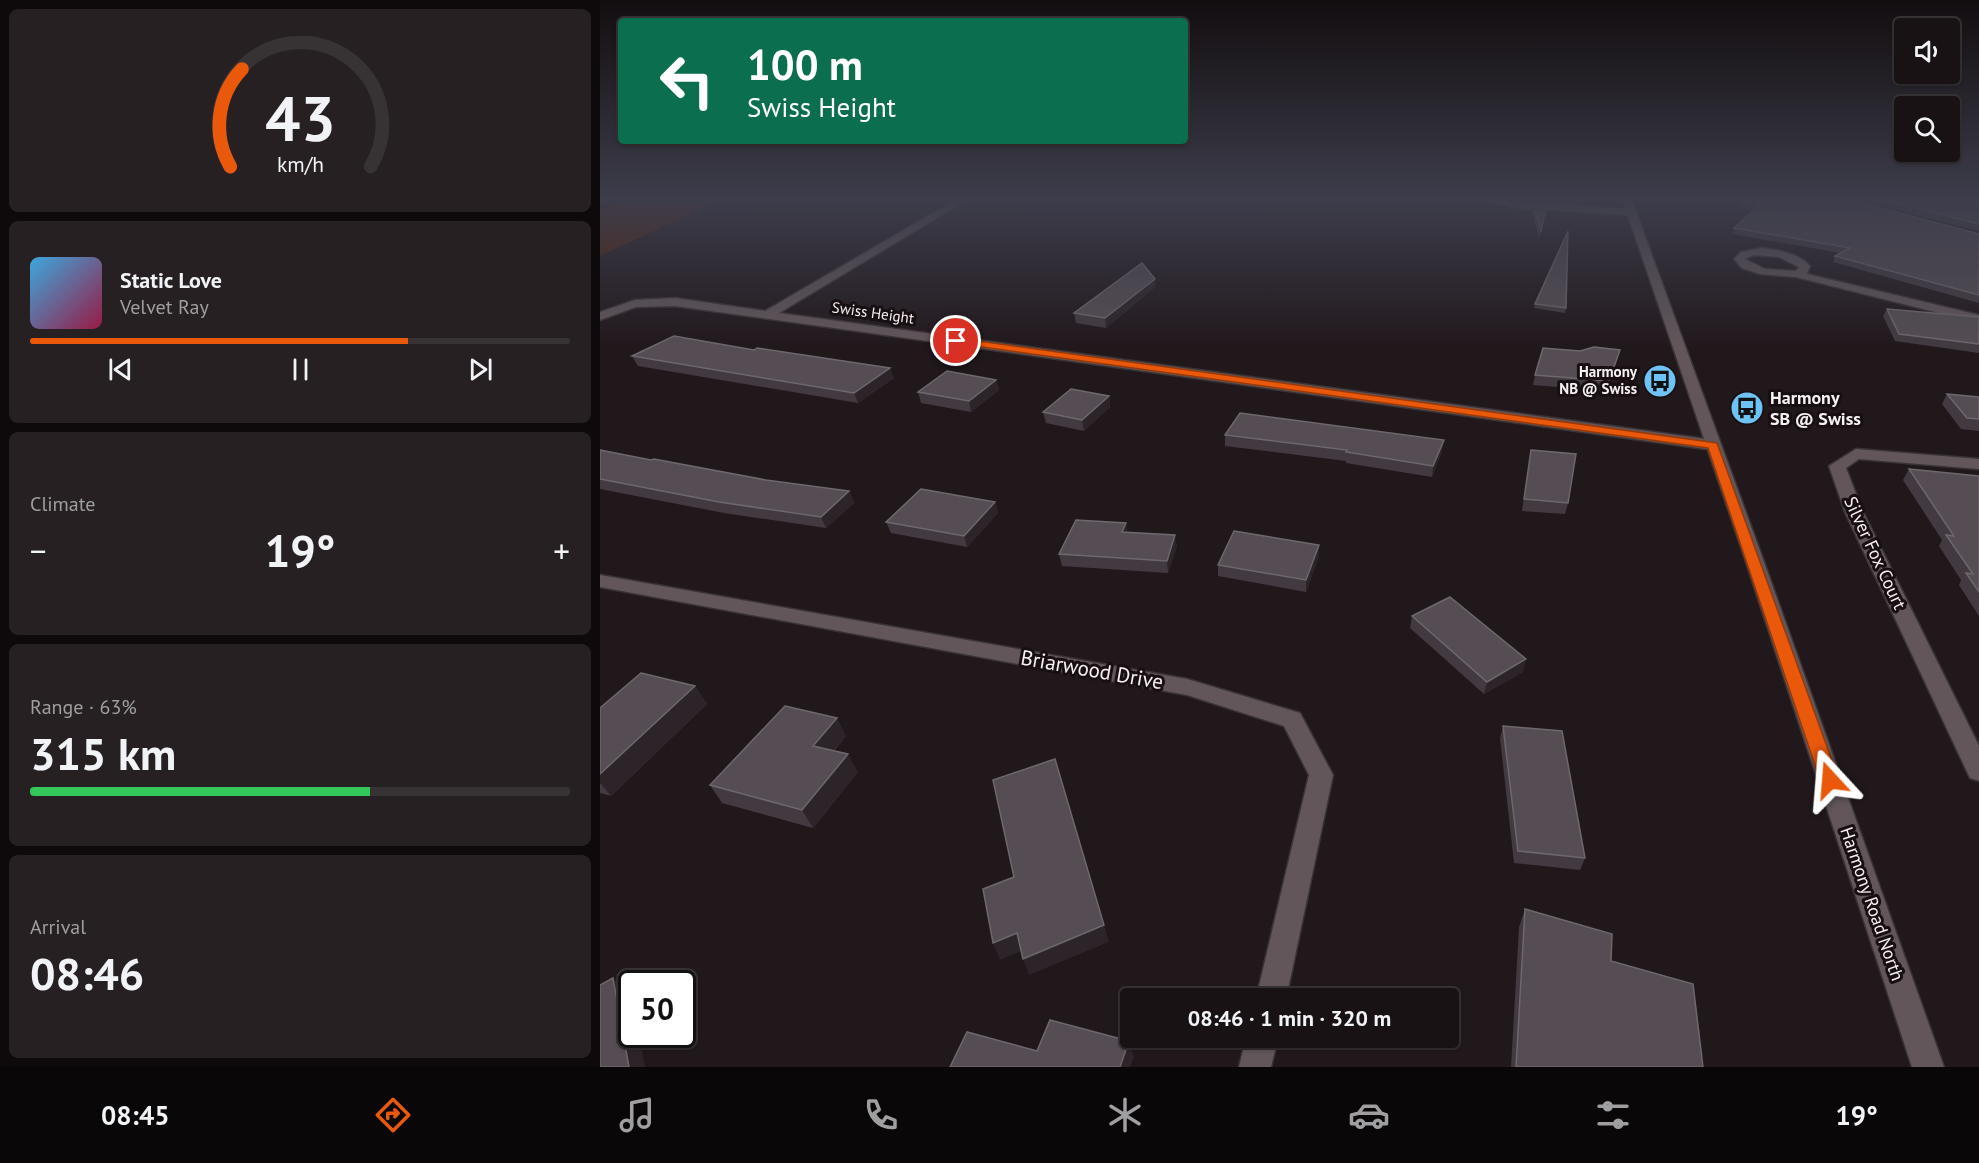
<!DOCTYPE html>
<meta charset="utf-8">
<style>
:root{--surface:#191215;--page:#262022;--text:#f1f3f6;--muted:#9f9ea0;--line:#373234;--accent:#ea580c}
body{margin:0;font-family:"PT Sans",sans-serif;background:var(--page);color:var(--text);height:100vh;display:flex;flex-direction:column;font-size:22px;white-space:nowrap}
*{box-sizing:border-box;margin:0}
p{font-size:20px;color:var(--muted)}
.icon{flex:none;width:33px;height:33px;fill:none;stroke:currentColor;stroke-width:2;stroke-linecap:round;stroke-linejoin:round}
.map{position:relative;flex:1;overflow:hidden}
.drawer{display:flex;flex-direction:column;gap:9px;padding:9px;background:#0e0a0c;width:600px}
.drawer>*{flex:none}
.top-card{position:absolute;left:18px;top:18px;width:570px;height:126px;border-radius:6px;box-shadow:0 2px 4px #0004,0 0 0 2px var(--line);background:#0b6e4f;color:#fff;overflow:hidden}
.controls{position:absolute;left:1294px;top:18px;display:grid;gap:12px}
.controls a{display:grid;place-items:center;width:66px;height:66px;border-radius:6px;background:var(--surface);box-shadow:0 2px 4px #0004,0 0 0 2px var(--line);font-size:30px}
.speed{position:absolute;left:18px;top:970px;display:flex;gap:12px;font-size:30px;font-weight:700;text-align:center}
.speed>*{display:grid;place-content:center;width:78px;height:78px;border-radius:50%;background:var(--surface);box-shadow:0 2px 4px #0004,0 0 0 2px var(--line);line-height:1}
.speed .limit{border:3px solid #111;border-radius:9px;background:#fff;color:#111}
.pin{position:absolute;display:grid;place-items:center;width:51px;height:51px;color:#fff;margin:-26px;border:3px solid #fff;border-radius:50%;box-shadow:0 2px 6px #0007}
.me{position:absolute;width:66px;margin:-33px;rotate:341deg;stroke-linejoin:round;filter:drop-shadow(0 0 4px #0008)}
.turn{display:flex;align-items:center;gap:21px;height:126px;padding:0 30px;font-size:27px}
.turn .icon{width:78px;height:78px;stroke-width:2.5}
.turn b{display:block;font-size:42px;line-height:51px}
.big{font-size:45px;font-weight:700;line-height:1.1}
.drawer .widget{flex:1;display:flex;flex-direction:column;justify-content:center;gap:9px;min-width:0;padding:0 21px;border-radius:9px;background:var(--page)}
.drawer .dial{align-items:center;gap:0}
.dial svg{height:156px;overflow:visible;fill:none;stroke:var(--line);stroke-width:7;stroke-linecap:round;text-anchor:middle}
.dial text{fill:var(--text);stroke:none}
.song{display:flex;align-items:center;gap:18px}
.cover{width:72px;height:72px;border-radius:9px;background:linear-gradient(135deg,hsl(200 70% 55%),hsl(340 70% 35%))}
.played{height:6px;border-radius:3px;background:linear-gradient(90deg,var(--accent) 70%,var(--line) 70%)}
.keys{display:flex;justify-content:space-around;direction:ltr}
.heat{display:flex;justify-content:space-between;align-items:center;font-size:33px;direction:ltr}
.charge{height:9px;border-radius:4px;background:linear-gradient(90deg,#34c759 63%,var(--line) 0)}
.trip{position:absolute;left:520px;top:988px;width:339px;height:60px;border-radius:6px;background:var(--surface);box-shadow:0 2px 4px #0004,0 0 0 2px var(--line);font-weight:700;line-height:60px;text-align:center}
.menu{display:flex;height:96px;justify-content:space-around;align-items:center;background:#0a0708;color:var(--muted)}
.menu .icon{width:42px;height:42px}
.menu .current{color:var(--accent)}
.menu b{font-size:27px;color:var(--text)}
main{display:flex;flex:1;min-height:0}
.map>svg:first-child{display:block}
.green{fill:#551f07}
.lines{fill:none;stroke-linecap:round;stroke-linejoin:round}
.stream{stroke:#0d001b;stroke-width:5}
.street-casing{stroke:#3a3335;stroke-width:3}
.secondary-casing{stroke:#3a3335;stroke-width:3}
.street{fill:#62565a;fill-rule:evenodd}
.secondary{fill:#62565a;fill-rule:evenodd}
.wall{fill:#423a40}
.shaded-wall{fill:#2c2429}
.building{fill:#554d53;stroke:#6e676c;stroke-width:1.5}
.route{fill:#ea580c;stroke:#983908;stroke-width:1.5}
.labels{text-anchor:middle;stroke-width:6;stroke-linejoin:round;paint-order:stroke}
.far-street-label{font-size:15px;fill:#f7f0f3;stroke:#180f13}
.far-poi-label{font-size:15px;font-weight:bold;fill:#f7f0f3;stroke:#180f13;text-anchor:end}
.poi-label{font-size:18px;font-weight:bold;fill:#f7f0f3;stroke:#180f13;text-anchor:start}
.street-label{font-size:18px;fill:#f7f0f3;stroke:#180f13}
.near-street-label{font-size:21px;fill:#f7f0f3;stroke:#180f13}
</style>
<main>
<section class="drawer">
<div class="widget dial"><svg viewBox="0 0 100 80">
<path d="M14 69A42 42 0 1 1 86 69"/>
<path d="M14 69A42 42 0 0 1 20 19" stroke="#ea580c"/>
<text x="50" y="56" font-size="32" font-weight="700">43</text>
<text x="50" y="72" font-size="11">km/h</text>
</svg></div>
<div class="widget">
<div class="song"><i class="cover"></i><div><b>Static Love</b><p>Velvet Ray</p></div></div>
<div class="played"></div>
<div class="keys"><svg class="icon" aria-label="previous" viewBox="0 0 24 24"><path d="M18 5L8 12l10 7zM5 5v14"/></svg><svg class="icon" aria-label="pause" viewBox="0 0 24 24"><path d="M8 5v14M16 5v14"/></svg><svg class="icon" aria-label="next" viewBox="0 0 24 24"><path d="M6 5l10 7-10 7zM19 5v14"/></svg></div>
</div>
<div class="widget"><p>Climate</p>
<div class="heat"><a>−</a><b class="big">19°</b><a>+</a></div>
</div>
<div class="widget"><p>Range · 63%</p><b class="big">315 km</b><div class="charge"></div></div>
<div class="widget"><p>Arrival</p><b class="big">08:46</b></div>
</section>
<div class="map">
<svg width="1379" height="1067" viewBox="0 0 1379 1067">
<rect width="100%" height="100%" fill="#21181c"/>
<!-- green -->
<path class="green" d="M 0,198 L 125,198 L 0,256 Z"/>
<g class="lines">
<!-- stream -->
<path class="stream" d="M 0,208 L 21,198"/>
<!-- street casing -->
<g class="street-casing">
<g id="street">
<path d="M 359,198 L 370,198 L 179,313 L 1113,440 L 1121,445 L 1113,450 L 75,306 L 36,307 L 0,320 L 0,312 L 35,300 L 75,298 L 165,311 Z"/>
<path d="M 876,198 L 1031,209 L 1036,212 L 1031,215 L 916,208 Z"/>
<path d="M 1162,248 C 1179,250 1198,253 1210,266 L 1207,274 L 1379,315 L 1379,323 L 1196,277 L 1160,274 L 1142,268 L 1134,259 L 1141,252 ZM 1154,255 L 1179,257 L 1199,267 L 1196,271 L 1165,269 L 1145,259 Z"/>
<path d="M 1256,449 L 1379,459 L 1379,469 L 1259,459 L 1246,468 L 1263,512 L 1379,746 L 1379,781 L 1370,778 L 1245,512 L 1229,466 Z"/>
<path d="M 0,575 L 587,679 L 700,713 L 733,775 L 686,999 L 656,999 L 709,775 L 684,726 L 587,695 L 0,587 Z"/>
<path d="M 646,1038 L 678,1038 L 671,1067 L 639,1067 Z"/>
</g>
</g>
<!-- secondary casing -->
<g class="secondary-casing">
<path id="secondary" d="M 1022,198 L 1031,198 L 1163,559 L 1344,1067 L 1312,1067 L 1145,559 Z"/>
</g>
<!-- street -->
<use href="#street" class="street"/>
<!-- secondary -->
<use href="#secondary" class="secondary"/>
</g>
<!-- wall -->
<g class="wall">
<path d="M 928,198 L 949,198 L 949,201 L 929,199 Z"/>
<path d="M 1251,198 L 1379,198 L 1379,231 Z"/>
<path d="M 1141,200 L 1379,234 L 1379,303 L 1233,262 L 1235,256 L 1240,253 L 1132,234 L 1134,228 L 1155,210 L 1139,206 Z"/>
<path d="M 933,204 L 946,212 L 939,239 L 932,211 Z"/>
<path d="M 555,287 L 506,328 L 476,323 L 474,313 Z"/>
<path d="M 935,304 L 966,308 L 965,313 L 934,308 Z"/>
<path d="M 1287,309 L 1379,317 L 1379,353 L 1295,341 L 1283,316 Z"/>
<path d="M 154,350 L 294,378 L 258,403 L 38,366 L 32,356 Z"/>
<path d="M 1017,360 L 1006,391 L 933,385 L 935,375 Z"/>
<path d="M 396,380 L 399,390 L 371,412 L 321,403 L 318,392 Z"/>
<path d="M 1347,394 L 1379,397 L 1379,431 L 1361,429 L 1342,404 Z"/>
<path d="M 509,396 L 510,407 L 484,431 L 446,423 L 443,412 Z"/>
<path d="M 625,435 L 842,451 L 832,477 L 746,463 L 746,461 L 625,446 Z"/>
<path d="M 0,450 L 51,460 L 166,480 L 249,491 L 254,503 L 226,528 L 124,513 L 0,489 Z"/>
<path d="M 931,450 L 968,503 L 965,514 L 922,511 Z"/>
<path d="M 1309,469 L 1379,476 L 1379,616 L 1359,585 L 1361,580 L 1339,546 L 1342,540 L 1303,480 Z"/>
<path d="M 395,502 L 398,513 L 367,547 L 291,533 L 286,522 Z"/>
<path d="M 527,532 L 577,546 L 568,573 L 462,566 L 459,554 Z"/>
<path d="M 719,556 L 706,592 L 618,576 L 618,565 Z"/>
<path d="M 812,616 L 923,672 L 884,694 L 810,628 Z"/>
<path d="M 95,686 L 107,704 L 11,796 L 0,793 L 0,708 Z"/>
<path d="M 903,726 L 985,858 L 980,870 L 914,863 L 900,738 Z"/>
<path d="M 246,736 L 234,751 L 258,772 L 213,828 L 122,803 L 110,785 Z"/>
<path d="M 925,909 L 1103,1067 L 911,1067 L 919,927 Z"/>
</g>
<!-- shaded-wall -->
<g class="shaded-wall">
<path d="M 555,279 L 555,287 L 506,328 L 505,318 Z"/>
<path d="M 1020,350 L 1017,360 L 1006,391 L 1009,381 Z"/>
<path d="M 290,368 L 294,378 L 258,403 L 254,393 Z"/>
<path d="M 396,380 L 399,390 L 371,412 L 369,401 Z"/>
<path d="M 509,396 L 510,407 L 484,431 L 482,420 Z"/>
<path d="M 844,440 L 842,451 L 832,477 L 833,466 Z"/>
<path d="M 249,491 L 254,503 L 226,528 L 221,517 Z"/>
<path d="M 395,502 L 398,513 L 367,547 L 364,536 Z"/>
<path d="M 526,523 L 528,535 L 522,532 Z"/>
<path d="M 575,535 L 577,546 L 568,573 L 567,561 Z"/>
<path d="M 719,545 L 719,556 L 706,592 L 706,580 Z"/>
<path d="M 926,659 L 923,672 L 884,694 L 887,682 Z"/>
<path d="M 95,686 L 107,704 L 11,796 L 0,783 L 0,774 Z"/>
<path d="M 237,718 L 246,736 L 222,764 L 213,746 Z"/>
<path d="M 248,754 L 258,772 L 213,828 L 202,810 Z"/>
<path d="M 504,925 L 509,942 L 429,975 L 423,959 Z"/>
<path d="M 417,933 L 424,950 L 400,960 L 393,943 Z"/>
<path d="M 13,978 L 31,994 L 32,1035 L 39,1035 L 45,1067 L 29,1067 Z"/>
<path d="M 529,1041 L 534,1057 L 530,1067 L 520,1067 Z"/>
</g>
<!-- building -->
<g class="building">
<path d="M 1145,198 L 1243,198 L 1379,234 L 1379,295 L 1235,256 L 1250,248 L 1134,228 L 1160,205 L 1141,200 Z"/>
<path d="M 1277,198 L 1379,198 L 1379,224 Z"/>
<path d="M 933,204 L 947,204 L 941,231 Z"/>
<path d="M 968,231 L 966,308 L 935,304 Z"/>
<path d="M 542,263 L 555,279 L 505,318 L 474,313 Z"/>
<path d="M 1287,309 L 1379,317 L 1379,344 L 1299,334 Z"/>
<path d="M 74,336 L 154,350 L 157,348 L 290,368 L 254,393 L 32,356 Z"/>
<path d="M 994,347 L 1020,350 L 1009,381 L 935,375 L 943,348 L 980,351 Z"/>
<path d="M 347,371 L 396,380 L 369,401 L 318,392 Z"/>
<path d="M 471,389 L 509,396 L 482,420 L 443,412 Z"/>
<path d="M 1347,394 L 1379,397 L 1379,419 L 1367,418 Z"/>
<path d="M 640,413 L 844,440 L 833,466 L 746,452 L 747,450 L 625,435 Z"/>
<path d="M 0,450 L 51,460 L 54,459 L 166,480 L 249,491 L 221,517 L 119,502 L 0,479 Z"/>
<path d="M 931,450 L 976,454 L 968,503 L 924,499 Z"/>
<path d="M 1309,469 L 1379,476 L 1379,592 L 1366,573 L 1373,574 L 1346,535 L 1354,536 Z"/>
<path d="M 321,489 L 395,502 L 364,536 L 286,522 Z"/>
<path d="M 476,520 L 526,523 L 522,532 L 575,535 L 567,561 L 459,554 Z"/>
<path d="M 634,531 L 719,545 L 706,580 L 618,565 Z"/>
<path d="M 850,597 L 926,659 L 887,682 L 812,616 Z"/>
<path d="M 41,673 L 95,686 L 0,774 L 0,708 Z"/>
<path d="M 185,706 L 237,718 L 213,746 L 248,754 L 202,810 L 110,785 Z"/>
<path d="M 903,726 L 962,731 L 985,858 L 918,851 Z"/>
<path d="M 455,759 L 504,925 L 423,959 L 417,933 L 393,943 L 383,889 L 414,877 L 393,780 Z"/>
<path d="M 925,909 L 1012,934 L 1011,961 L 1093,984 L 1103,1067 L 916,1067 Z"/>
<path d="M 13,978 L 29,1067 L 0,1067 L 0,985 Z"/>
<path d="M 450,1020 L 529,1041 L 520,1067 L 350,1067 L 367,1032 L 437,1051 Z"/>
</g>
<!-- sky -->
<linearGradient id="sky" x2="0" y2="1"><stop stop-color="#120d0f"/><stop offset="0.57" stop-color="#3d3d4b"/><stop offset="1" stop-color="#3d3d4b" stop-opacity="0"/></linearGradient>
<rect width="1379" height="348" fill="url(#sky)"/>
<!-- route -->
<path class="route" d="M 356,338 L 1117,443 L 1239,780 L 1236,785 L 1230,788 L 1223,785 L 1220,780 L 1108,448 L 353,343 L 352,341 Z"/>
<!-- icons -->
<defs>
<g id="bus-disc" transform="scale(1.725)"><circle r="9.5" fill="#6fc2f4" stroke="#180f13"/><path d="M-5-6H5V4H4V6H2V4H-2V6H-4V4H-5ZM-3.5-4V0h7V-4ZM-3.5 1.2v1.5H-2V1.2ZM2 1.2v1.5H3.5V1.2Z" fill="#111"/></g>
</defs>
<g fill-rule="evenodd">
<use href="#bus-disc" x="1060" y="381"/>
<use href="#bus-disc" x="1147" y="408"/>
</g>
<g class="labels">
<!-- far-street labels -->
<g class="far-street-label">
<text transform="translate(273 313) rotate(8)" y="5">Swiss Height</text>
</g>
<!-- far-poi labels -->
<g class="far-poi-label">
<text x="1037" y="377">Harmony<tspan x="1037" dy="17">NB @ Swiss</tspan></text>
</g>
<!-- poi labels -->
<g class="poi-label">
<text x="1170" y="404">Harmony<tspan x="1170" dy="21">SB @ Swiss</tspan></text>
</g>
<!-- street labels -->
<g class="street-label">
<text transform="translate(1275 553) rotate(65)" y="6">Silver Fox Court</text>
<text transform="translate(1272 904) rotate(71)" y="6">Harmony Road North</text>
</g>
<!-- near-street labels -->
<g class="near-street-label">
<text transform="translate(492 670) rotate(10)" y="7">Briarwood Drive</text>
</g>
</g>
</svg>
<div class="controls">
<a><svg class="icon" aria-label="sound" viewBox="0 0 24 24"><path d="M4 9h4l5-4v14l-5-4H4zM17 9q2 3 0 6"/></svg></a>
<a><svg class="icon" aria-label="search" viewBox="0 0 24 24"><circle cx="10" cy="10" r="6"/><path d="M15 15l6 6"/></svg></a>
</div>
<div class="speed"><div class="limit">50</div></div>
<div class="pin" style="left:356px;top:341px;background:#d93025"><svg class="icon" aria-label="arrive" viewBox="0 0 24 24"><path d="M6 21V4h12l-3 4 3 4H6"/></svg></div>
<svg class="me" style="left:1230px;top:780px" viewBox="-20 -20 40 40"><path d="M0-17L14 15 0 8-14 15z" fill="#ea580c" stroke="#fff" stroke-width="4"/></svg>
<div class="trip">08:46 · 1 min · 320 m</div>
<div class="top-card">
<div class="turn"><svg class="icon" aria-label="left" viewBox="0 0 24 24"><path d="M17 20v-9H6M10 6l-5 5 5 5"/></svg><div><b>100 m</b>Swiss Height</div></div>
</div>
</div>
</main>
<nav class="menu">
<b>08:45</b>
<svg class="icon current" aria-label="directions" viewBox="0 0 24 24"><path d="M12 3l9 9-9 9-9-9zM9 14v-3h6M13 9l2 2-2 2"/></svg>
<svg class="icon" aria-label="music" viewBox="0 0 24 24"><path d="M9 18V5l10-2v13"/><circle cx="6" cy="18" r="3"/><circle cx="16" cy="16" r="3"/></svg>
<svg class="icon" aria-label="phone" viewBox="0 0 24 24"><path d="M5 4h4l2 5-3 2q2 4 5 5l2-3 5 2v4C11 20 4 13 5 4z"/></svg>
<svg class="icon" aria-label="climate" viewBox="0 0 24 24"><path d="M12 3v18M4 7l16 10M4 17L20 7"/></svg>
<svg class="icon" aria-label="car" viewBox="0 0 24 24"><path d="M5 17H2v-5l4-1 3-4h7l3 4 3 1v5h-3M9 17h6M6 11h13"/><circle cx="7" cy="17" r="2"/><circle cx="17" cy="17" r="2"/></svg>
<svg class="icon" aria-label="filters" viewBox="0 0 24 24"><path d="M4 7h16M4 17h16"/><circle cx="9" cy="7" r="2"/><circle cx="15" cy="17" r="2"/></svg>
<b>19°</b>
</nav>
